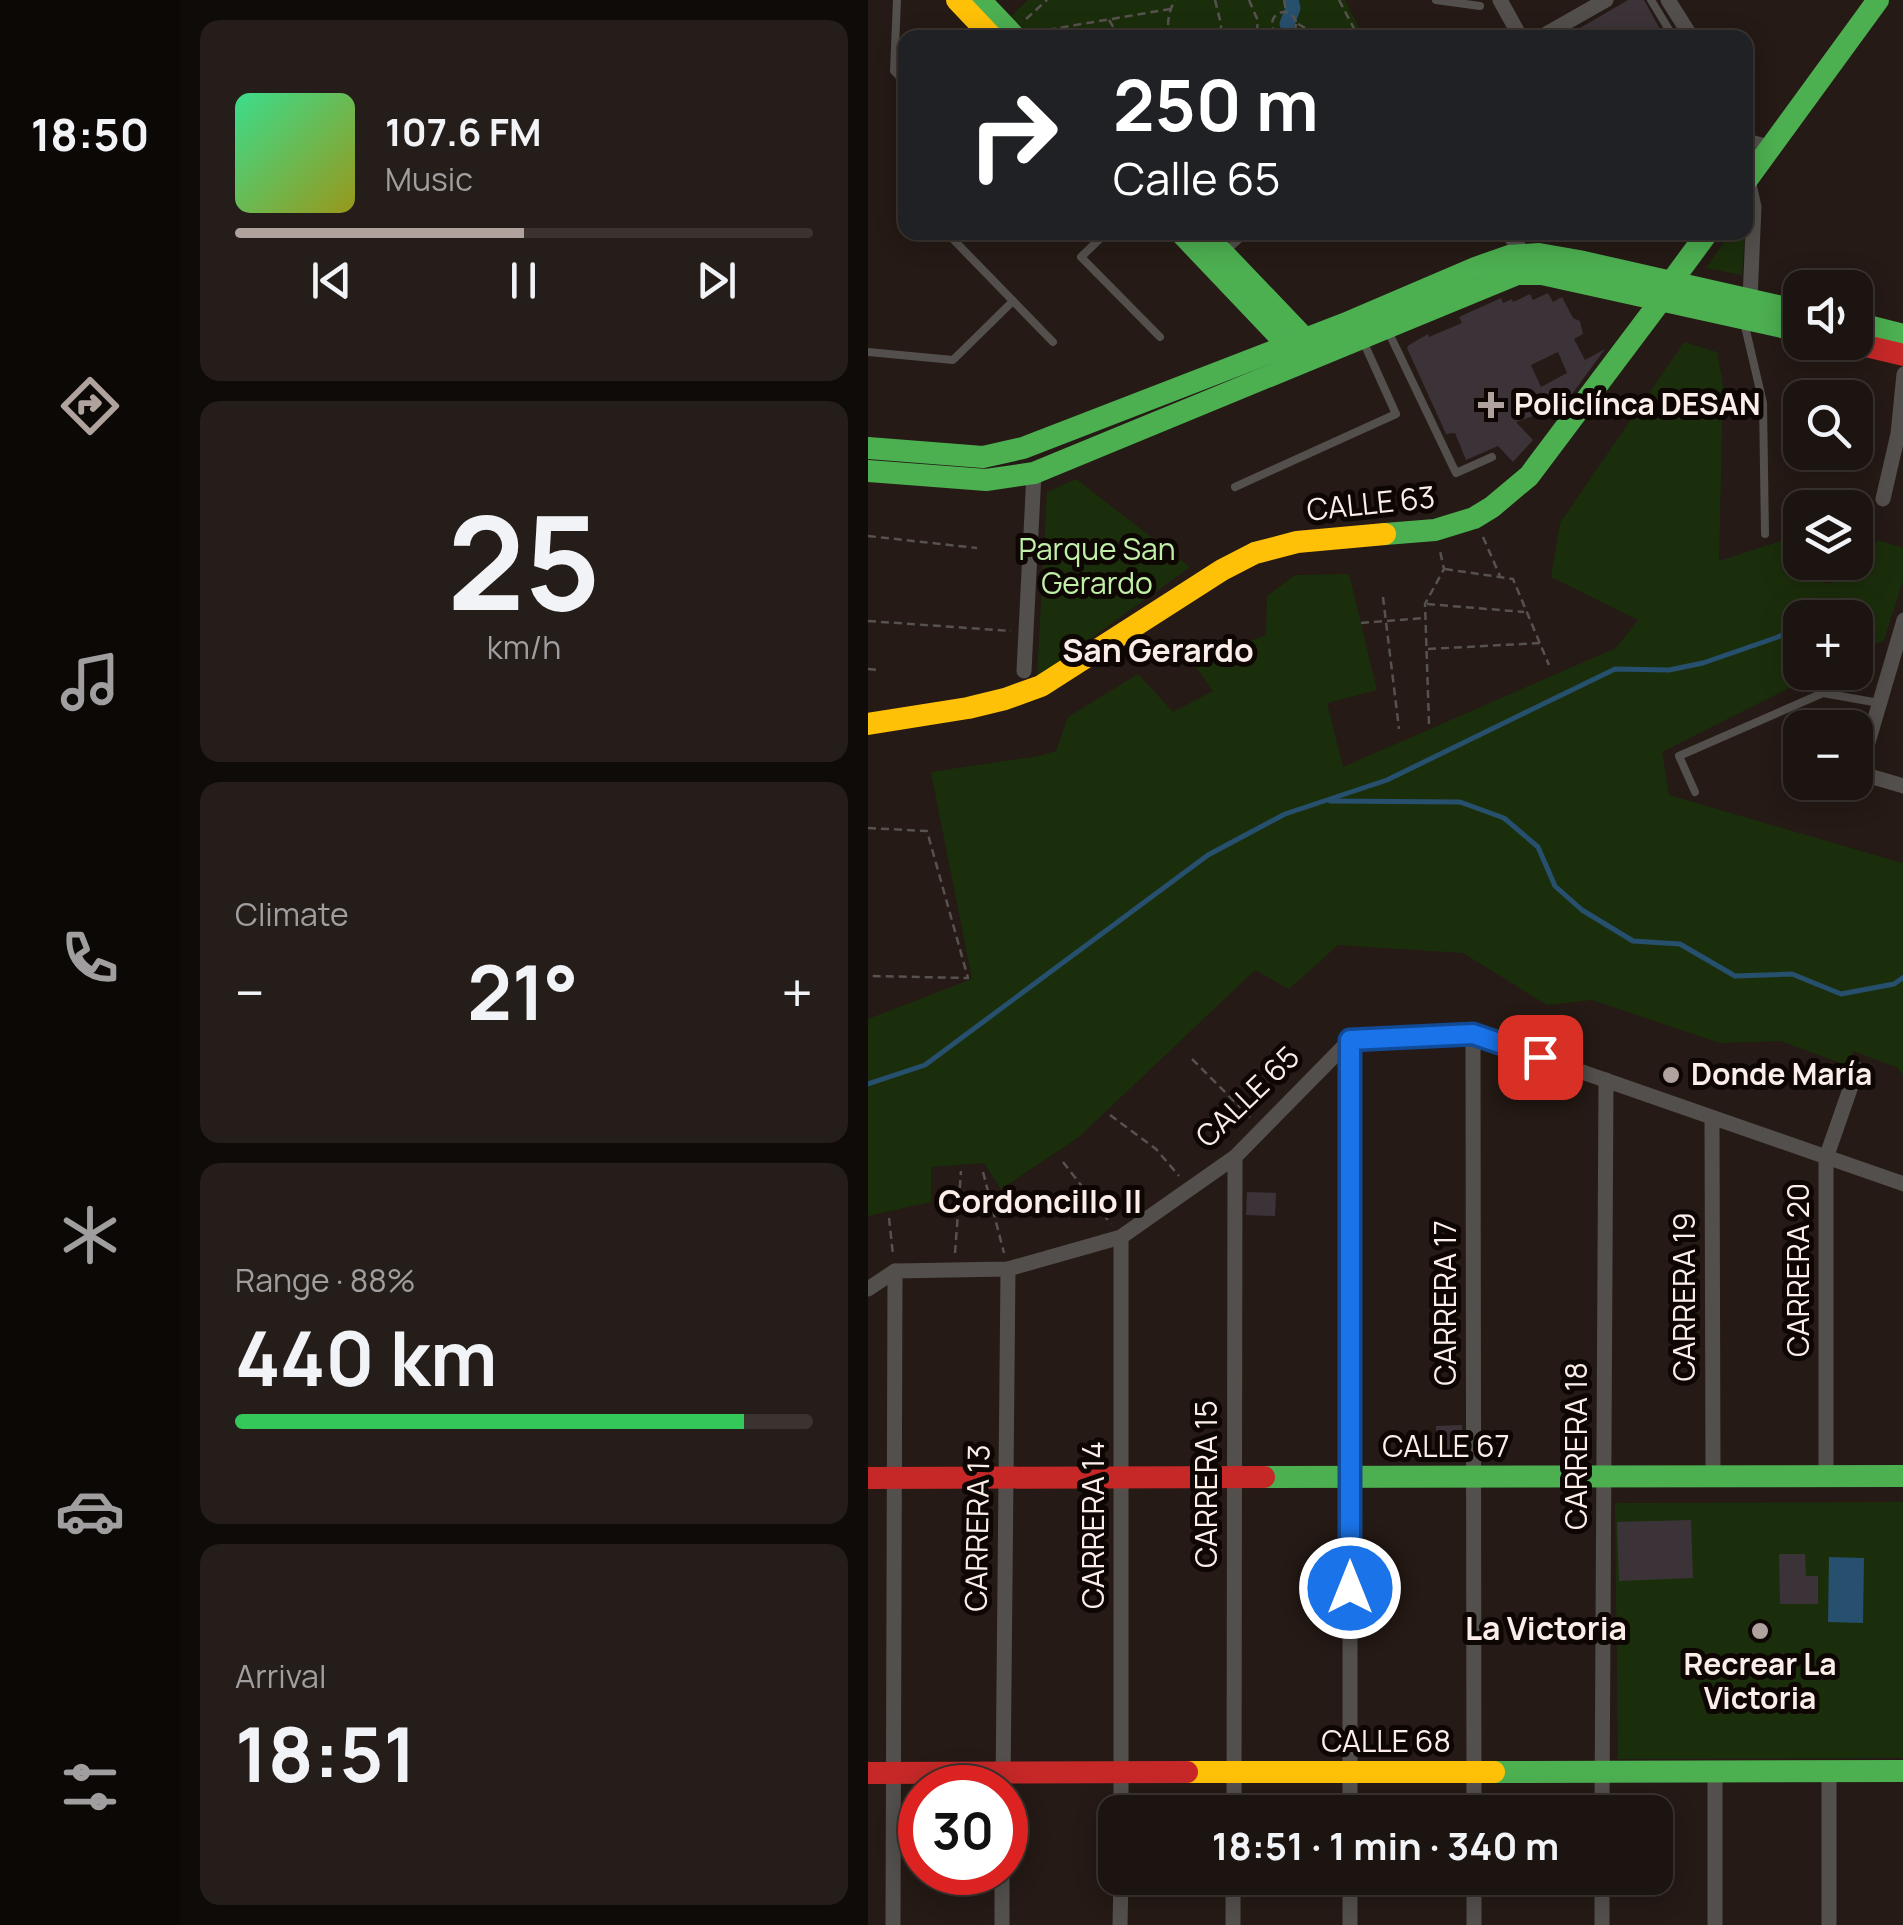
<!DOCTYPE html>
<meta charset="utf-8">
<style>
:root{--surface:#1c1410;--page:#251d19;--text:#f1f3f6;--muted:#a09e9f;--line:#3a3330;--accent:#b0a39e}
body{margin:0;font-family:Manrope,sans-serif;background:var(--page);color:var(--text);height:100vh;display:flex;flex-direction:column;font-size:38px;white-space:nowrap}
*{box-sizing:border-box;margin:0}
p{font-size:32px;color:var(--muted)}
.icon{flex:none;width:55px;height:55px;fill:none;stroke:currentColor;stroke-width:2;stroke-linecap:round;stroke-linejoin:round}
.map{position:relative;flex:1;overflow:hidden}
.side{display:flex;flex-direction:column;gap:20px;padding:20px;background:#0f0b09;width:688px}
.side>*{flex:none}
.guide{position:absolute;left:30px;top:30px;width:855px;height:210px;border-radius:20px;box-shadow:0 5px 25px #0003,0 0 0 2px var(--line);background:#202124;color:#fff;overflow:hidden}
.fabs{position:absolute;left:915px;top:270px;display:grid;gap:20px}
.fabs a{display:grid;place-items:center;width:90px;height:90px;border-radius:20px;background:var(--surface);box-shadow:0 5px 25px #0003,0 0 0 2px var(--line);font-size:50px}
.speed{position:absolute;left:30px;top:1765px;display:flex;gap:20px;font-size:50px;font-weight:700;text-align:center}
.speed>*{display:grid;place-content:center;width:130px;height:130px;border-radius:50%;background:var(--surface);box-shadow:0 5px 25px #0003,0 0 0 2px var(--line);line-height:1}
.speed .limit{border:15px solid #d22;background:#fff;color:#111}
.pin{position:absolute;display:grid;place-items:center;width:85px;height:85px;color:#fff;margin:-42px;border-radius:20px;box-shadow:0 5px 15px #0006}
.me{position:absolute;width:110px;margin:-55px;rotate:0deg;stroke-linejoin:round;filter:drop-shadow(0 0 8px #0008)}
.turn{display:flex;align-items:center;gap:35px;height:210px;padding:0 50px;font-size:45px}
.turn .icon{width:130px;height:130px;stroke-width:2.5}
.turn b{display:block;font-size:70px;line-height:85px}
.big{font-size:75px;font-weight:700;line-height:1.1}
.side .card{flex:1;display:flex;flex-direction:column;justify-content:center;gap:15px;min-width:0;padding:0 35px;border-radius:20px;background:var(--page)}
.side .dial{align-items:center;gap:0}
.dial b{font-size:130px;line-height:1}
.song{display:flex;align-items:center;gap:30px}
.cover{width:120px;height:120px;border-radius:15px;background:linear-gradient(135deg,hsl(150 70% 55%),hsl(60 70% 35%))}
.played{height:10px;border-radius:5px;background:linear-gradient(90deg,var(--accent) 50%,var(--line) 50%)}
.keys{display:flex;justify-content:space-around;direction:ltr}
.heat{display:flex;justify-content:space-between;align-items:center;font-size:55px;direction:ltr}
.charge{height:15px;border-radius:8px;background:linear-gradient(90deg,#34c759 88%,var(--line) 0)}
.trip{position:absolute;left:230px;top:1795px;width:575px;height:100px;border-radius:20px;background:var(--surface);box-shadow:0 5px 25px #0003,0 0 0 2px var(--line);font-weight:700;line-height:100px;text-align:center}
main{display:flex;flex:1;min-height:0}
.tab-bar{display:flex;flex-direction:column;width:180px;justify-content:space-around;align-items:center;background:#0b0806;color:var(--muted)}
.tab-bar .icon{width:70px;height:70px}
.tab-bar .selected{color:var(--accent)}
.tab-bar b{font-size:45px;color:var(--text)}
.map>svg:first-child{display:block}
.green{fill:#1b2e0b}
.water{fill:#274f6e}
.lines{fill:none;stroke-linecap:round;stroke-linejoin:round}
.stream{stroke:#274f6e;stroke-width:5}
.canal{stroke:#274f6e;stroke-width:15}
.building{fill:#3c3338;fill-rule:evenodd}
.path{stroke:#57524f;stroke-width:2.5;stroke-dasharray:8 5;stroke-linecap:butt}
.lane{stroke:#534f4c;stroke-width:8}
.street{stroke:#534f4c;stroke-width:15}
.fast{stroke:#4caf50;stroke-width:22}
.slow{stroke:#ffc107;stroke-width:22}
.jam{stroke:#c62828;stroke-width:22}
.route-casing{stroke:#114b97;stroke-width:25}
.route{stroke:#1a73e8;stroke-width:18}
.poi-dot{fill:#b0a39e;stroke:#0e0603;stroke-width:4}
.labels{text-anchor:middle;stroke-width:10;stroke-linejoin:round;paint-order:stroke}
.poi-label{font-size:30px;font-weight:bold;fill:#fbede7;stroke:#0e0603;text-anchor:start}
.street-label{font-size:30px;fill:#fbede7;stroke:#0e0603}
.park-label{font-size:30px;fill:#c0efa8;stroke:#0e0603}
.neighbourhood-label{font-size:32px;font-weight:bold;fill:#fbede7;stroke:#0e0603}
</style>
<main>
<nav class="tab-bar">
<b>18:50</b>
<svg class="icon selected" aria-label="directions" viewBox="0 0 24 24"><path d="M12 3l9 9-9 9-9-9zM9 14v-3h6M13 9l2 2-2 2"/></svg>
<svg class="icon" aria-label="music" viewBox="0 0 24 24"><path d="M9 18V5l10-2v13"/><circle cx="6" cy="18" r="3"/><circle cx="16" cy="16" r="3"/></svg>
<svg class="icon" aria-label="phone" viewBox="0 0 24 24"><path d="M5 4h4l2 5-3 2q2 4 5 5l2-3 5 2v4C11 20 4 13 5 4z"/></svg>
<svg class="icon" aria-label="climate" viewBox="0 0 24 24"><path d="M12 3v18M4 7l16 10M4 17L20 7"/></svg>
<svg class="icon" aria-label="car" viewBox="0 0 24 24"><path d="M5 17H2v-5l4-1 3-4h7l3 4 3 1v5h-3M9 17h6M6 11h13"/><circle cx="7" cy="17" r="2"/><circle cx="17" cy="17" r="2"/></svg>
<svg class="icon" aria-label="filters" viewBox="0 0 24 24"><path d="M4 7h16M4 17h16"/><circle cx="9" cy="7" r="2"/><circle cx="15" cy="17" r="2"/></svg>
</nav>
<section class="side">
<div class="card">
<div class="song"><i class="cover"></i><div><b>107.6 FM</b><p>Music</p></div></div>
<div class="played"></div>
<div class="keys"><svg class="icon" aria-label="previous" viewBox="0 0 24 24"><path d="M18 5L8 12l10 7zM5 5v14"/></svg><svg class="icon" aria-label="pause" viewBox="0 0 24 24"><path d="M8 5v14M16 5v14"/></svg><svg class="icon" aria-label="next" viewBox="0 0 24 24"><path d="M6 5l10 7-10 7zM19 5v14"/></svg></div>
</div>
<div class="card dial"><b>25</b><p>km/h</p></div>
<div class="card"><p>Climate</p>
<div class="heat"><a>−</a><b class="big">21°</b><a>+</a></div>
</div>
<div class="card"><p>Range · 88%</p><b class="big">440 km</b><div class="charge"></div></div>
<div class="card"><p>Arrival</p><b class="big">18:51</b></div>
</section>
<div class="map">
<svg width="1036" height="1925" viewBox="0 0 1036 1925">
<rect width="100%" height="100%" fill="#251a15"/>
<!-- green -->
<g class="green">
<path d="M 160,0 L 477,0 L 496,37 L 164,37 L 143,16 Z"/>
<path d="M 863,232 L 877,233 L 874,275 L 838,268 Z"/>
<path d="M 816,342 L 849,352 L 855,385 L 851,561 L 931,535 L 920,573 L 962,584 L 1010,540 L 1035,548 L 1035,581 L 1016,640 L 988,654 L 988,618 L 932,618 L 932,672 L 951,673 L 794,752 L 801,795 L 1034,863 L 1035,860 L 1035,1075 L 1030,1068 L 985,1051 L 980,1066 L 913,1041 L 852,1043 L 724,1000 L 679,1005 L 595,953 L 470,945 L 421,989 L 387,970 L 211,1137 L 133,1189 L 116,1163 L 63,1167 L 63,1202 L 0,1216 L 0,1019 L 104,979 L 63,772 L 171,756 L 188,751 L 200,717 L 270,674 L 305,712 L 345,691 L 325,663 L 398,635 L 399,596 L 427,575 L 481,574 L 509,690 L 459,703 L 475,767 L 748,648 L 770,620 L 683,577 L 692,523 Z"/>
<path d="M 208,479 L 322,567 L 169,677 L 179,492 Z"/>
<path d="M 1035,1502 L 1035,1758 L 750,1759 L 747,1503 Z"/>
</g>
<!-- water -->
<path class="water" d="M 961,1557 L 996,1558 L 995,1623 L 960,1622 Z"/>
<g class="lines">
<!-- stream -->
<g class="stream">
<path d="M 949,618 L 963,610"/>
<path d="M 462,801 L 592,802 L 636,818 L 670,847 L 687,886 L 714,910 L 765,941 L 812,944 L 867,976 L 924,974 L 973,994 L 1026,984 L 1036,977"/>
<path d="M 0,1084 L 57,1065 L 340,855 L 417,814 L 519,780 L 747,669 L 801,670 L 835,663 L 910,637 L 932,626"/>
</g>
<!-- canal -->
<path class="canal" d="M 419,24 L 425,8 L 423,0"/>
</g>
<!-- building -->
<g class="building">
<path d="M 760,0 L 776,0 L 797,38 L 695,38 Z"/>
<path d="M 680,293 L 685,302 L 694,297 L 705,318 L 712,321 L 715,334 L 706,339 L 717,360 L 737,349 L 704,394 L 697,396 L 698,400 L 686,403 L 686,406 L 679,409 L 679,411 L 648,422 L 665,440 L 645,462 L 630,446 L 598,460 L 587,433 L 578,434 L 539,348 L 541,345 L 560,334 L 561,337 L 594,323 L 591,317 L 633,298 L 635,303 L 644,299 L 645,302 L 662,294 L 665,300 ZM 690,352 L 699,373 L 673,387 L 663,365 Z"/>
<path d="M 379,1192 L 408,1193 L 407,1216 L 378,1215 Z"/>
<path d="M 594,1425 L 594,1453 L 568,1452 L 568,1426 Z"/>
<path d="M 823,1520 L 825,1578 L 751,1581 L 749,1522 Z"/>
<path d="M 911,1554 L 937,1554 L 938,1576 L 950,1576 L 950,1604 L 912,1604 Z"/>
</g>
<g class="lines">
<!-- path -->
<g class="path">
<path d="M 347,0 L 353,24 L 353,38"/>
<path d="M 381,0 L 390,21 L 388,38"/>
<path d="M 416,0 L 418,11"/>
<path d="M 471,0 L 491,38"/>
<circle cx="416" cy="24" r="12"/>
<path d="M 158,19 L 179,0"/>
<path d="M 241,20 L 252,38"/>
<path d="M 430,24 L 456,38"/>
<path d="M 167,32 L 302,9"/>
<path d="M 301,38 C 299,23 300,13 307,0"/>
<path d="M 0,536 L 109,548"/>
<path d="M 615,537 L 632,576"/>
<path d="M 577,569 L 645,579 L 681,665"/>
<path d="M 515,597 L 531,729"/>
<path d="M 559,604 L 656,612"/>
<path d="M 0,621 L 143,631"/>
<path d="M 493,623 L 556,618"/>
<path d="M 560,649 L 672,643"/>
<path d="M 0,669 L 12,670"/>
<path d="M 561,724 L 557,604 L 576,569 L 572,551"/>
<path d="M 0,828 L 59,831 L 100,978 L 0,976"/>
<path d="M 324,1059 L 382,1117"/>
<path d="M 242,1115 L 288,1149 L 311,1176"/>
<path d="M 195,1162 L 243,1224"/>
<path d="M 115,1172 L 136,1253"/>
<path d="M 21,1218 L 25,1255"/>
<path d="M 87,1253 L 93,1171"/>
</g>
<!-- lane -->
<g class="lane">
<path d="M 29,0 L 26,71 L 38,83"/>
<path d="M 568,0 L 612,6"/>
<path d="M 783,0 L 806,38"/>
<path d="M 78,232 L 185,342"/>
<path d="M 239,232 L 213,257 L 292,337"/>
<path d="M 359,250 L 379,232"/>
<path d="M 876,322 L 895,403 L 897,534"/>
<path d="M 520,331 L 588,473 L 624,457"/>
<path d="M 0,352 L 85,360 L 145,301"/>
<path d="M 367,487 L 528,414 L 495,341"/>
<path d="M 827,792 L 811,756 L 955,693 L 1011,703"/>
</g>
<!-- street -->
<g class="street">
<path d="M 632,0 L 653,38"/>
<path d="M 800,0 L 824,38"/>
<path d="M 671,38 L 738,0"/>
<path d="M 878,141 L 902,147"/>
<path d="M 879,175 L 886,207 L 882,299"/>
<path d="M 639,232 L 656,254"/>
<path d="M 1015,499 L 1030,434 L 1036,374"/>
<path d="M 1036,620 L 991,773 L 1036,786"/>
<path d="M 156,671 L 166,473"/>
<path d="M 605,1034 L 606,1812"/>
<path d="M 482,1040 L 482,1812"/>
<path d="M 844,1118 L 845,1476"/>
<path d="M 253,1237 L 253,1812"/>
<path d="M 0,1289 L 27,1271 L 140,1269 L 253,1237 L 367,1157 L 482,1040 L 605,1034 L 1036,1184"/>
<path d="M 958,1476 L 958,1158 L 989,1069"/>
<path d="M 847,1771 L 847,1925"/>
<path d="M 135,1788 L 140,1269"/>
<path d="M 366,1812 L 367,1157"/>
<path d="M 734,1812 L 738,1080"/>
<path d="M 482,1878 L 482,1925"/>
<path d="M 25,1925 L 27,1271"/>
<path d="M 134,1925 L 134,1872"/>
<path d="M 252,1925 L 253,1878"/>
<path d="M 365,1925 L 365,1878"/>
<path d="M 606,1925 L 606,1878"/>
<path d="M 734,1925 L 734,1878"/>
<path d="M 961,1925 L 961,1771"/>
</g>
<!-- fast -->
<g class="fast">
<path d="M 112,0 L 148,38"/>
<path d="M 878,181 L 1010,0"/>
<path d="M 312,232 L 427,353"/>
<path d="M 335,232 L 446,348"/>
<path d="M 804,281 L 840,232"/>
<path d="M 988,323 L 1036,335"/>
<path d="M 0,448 L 115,457 L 155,448 L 476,324 L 607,268 L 641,256 L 671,254 L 711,261 L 932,311"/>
<path d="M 0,471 L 118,480 L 166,473 L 649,274 L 674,274 L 932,331"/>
<path d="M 517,534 L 567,530 L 606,518 L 624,507 L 661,476 L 794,299"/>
<path d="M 396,1477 L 1036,1476"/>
<path d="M 626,1772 L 1036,1771"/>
</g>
<!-- slow -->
<g class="slow">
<path d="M 89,0 L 125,38"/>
<path d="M 0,724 L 100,708 L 137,699 L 173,686 L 354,570 L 387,553 L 429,542 L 517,534"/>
<path d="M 319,1772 L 626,1772"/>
</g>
<!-- jam -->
<g class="jam">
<path d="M 981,342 L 1036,355"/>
<path d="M 0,1478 L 396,1477"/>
<path d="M 0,1773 L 319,1772"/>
</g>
</g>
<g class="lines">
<!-- route casing -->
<g class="route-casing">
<path id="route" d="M 482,1588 L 482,1040 L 605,1034 L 672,1057"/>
</g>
<!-- route -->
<use href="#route" class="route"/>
</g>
<!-- markers -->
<g class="poi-dot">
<path d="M618 390h10v10h10v10h-10v10h-10v-10h-10v-10h10z"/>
<circle cx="803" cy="1075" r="10"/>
<circle cx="892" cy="1631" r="10"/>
</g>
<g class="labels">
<!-- poi labels -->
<g class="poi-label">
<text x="646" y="415">Policlínca DESAN</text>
<text x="823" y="1085">Donde María</text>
<text x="892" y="1675" text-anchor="middle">Recrear La<tspan x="892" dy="34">Victoria</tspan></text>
</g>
<!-- street labels -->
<g class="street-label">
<text transform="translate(503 504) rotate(-6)" y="10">CALLE 63</text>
<text transform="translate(380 1097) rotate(-44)" y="10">CALLE 65</text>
<text transform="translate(931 1270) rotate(-90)" y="10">CARRERA 20</text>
<text transform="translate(817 1297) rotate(-90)" y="10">CARRERA 19</text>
<text transform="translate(578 1303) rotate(-90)" y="10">CARRERA 17</text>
<text transform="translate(709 1446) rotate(-90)" y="10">CARRERA 18</text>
<text x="578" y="1457">CALLE 67</text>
<text transform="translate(339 1484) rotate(-90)" y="10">CARRERA 15</text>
<text transform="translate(226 1525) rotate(-90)" y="10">CARRERA 14</text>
<text transform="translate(110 1528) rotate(-89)" y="10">CARRERA 13</text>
<text x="518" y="1752">CALLE 68</text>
</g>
<!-- park labels -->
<g class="park-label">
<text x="229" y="560">Parque San<tspan x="229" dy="34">Gerardo</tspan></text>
</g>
<!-- neighbourhood labels -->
<g class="neighbourhood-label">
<text x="290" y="662">San Gerardo</text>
<text x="172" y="1213">Cordoncillo II</text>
<text x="678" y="1640">La Victoria</text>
</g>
</g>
</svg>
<div class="fabs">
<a><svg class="icon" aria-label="sound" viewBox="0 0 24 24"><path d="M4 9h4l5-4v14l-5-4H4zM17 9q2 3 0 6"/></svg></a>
<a><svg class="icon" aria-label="search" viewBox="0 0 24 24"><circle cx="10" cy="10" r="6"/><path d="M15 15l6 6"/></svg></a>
<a><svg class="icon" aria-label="layers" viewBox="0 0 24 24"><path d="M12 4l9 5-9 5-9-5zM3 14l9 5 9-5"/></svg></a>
<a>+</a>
<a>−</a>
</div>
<div class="speed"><div class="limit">30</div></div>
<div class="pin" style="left:672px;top:1057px;background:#d93025"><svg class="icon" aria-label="arrive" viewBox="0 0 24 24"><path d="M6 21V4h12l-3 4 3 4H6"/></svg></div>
<svg class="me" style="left:482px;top:1588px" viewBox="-20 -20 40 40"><circle r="17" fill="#1a73e8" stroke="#fff" stroke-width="3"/><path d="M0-11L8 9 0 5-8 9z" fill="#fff"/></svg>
<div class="trip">18:51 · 1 min · 340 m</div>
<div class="guide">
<div class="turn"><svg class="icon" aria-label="right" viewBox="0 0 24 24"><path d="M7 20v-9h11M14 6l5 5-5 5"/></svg><div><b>250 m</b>Calle 65</div></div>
</div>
</div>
</main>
